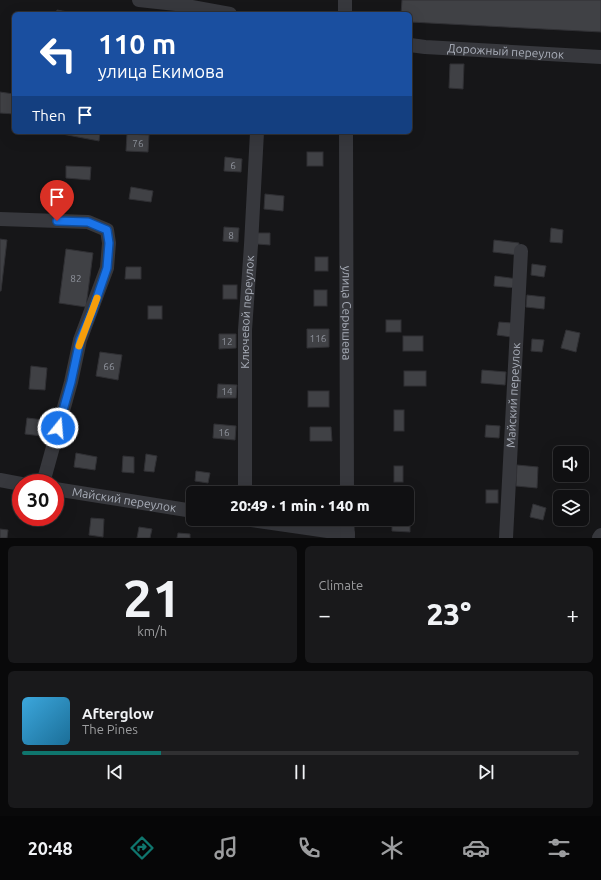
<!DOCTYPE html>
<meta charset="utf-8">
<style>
:root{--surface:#101012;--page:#19191b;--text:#f1f3f6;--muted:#9c9d9f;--line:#303032;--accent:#0f766e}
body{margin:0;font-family:Ubuntu,sans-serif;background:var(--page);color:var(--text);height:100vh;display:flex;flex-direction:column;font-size:15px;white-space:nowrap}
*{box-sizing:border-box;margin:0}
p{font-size:13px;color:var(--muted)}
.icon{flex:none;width:22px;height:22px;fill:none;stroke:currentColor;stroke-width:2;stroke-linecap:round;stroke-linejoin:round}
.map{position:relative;height:538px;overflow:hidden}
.sheet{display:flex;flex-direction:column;gap:8px;padding:8px;background:#09090a;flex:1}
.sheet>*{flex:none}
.top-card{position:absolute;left:12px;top:12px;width:400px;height:122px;border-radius:6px;box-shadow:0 4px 16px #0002,0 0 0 1px var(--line);background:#1a4fa0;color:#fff;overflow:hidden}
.fabs{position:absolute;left:553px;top:446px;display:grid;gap:8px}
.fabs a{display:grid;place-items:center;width:36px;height:36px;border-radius:6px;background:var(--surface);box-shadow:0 4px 16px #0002,0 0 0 1px var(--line);font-size:20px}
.speed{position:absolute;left:12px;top:474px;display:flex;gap:8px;font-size:20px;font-weight:700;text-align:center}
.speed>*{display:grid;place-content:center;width:52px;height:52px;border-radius:50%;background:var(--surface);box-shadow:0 4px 16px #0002,0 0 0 1px var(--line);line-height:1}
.speed .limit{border:6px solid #d22;background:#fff;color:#111}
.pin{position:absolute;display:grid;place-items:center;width:34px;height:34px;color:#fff;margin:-41px -17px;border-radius:50% 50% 50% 0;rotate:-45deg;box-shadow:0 0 4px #0007}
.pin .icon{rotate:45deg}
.me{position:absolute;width:44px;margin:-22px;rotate:17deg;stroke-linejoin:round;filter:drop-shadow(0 0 3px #0008)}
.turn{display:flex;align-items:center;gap:14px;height:84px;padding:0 20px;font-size:18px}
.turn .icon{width:52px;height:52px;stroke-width:2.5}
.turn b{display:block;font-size:28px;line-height:34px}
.then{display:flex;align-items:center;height:38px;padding:0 20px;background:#0003;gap:8px;font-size:15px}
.big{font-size:30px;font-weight:800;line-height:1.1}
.sheet .widget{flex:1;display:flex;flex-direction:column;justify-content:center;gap:6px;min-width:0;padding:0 14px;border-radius:6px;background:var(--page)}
.sheet .dial{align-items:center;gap:0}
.dial b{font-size:52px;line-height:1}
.song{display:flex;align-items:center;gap:12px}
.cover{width:48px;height:48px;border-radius:6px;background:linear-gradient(135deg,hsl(200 70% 55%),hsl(200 70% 35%))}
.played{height:4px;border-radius:2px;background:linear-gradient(90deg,var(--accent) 25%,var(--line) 25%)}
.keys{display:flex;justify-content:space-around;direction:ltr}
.heat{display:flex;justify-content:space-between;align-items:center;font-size:22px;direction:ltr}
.sheet .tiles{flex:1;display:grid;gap:8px;grid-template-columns:1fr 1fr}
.widget:last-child{grid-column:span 2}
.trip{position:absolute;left:186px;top:486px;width:228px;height:40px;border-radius:6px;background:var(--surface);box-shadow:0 4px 16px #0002,0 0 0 1px var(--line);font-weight:800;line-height:40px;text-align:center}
.tabs{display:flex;height:64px;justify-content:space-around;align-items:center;background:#060607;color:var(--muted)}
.tabs .icon{width:28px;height:28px}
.tabs .on{color:var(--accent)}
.tabs b{font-size:18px;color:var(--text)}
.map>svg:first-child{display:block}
.building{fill:#404145;stroke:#303034}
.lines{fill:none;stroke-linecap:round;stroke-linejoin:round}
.minor{stroke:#37383d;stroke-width:14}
.route-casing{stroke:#114b97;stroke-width:10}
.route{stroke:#1a73e8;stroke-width:7}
.slow{stroke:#f59e0b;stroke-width:7}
.labels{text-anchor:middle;stroke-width:4;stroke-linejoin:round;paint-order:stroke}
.number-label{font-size:10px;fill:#8e929b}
.street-label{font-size:12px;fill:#a8adb8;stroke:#111113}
</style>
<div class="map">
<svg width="601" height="538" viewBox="0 0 601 538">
<rect width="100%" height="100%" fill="#161618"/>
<!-- building -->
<g class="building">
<path d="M 402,0 L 601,0 L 601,32 L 410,22 L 410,14 L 401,14 Z"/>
<path d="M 57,10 L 73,13 L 73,14 L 56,14 Z"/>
<path d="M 450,64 L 464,64 L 463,89 L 449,88 Z"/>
<path d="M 0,92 L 14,94 L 14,114 L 0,113 Z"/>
<path d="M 62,132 L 100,132 L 99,141 L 62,134 Z"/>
<path d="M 127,134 L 149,135 L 148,152 L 126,151 Z"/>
<rect x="307" y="152" width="16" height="14"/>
<path d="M 225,157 L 242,159 L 241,172 L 224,171 Z"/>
<path d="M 66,166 L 91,167 L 90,180 L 66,178 Z"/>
<path d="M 131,187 L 153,191 L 151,202 L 129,199 Z"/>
<path d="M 265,194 L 284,196 L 283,211 L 264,209 Z"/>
<path d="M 224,227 L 239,228 L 238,242 L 223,241 Z"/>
<path d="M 551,228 L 563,230 L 562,243 L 550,242 Z"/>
<path d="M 257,233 L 270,233 L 270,245 L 257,244 Z"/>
<path d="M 0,239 L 7,240 L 1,291 L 0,291 Z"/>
<path d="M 494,240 L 519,243 L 518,255 L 493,252 Z"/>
<path d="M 66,249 L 93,253 L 86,307 L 59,303 Z"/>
<rect x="315" y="257" width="13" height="14"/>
<path d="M 532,264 L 546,266 L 544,277 L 531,275 Z"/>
<path d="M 126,267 L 141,267 L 141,279 L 125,279 Z"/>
<path d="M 495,276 L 518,279 L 517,288 L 494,286 Z"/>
<rect x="223" y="285" width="14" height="14"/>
<rect x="314" y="290" width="13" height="16"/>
<path d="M 527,295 L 545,297 L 544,309 L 526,307 Z"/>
<rect x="148" y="306" width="14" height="13"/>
<rect x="386" y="320" width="15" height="12"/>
<path d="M 499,322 L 512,323 L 511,337 L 497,335 Z"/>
<path d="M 307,329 L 329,329 L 329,347 L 307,348 Z"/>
<path d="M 566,330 L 580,333 L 576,352 L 561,348 Z"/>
<path d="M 219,334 L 236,334 L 236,348 L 219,349 Z"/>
<rect x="403" y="336" width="20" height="15"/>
<path d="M 532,339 L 544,340 L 542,352 L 531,351 Z"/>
<path d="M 100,352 L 122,355 L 118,380 L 96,376 Z"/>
<path d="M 31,366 L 47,368 L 45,390 L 29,389 Z"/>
<path d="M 482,370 L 506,372 L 505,385 L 481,383 Z"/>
<rect x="404" y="371" width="22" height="15"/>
<path d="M 218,384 L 237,385 L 236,398 L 217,398 Z"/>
<rect x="308" y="391" width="21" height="16"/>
<rect x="394" y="410" width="10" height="21"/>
<path d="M 27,418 L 44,420 L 42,436 L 25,434 Z"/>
<path d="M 214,424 L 236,426 L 235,440 L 213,438 Z"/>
<path d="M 486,425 L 500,426 L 499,438 L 485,437 Z"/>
<path d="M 310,427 L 331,427 L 332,441 L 310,441 Z"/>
<path d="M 76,453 L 97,457 L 95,470 L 74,467 Z"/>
<path d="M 146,454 L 157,456 L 154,472 L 144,471 Z"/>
<path d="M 123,456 L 134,457 L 134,473 L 122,472 Z"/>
<path d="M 517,465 L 538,467 L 537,488 L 516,486 Z"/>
<rect x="394" y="466" width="9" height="16"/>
<path d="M 196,471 L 210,473 L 208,483 L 195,481 Z"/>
<rect x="392" y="486" width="13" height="7"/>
<path d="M 311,488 L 326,489 L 326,493 L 311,493 Z"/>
<rect x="486" y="490" width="12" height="13"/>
<path d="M 533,504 L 546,508 L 543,520 L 530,517 Z"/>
<path d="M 407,517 L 410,517 L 410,532 L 392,531 L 392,519 L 407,519 Z"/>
<path d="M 91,518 L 104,519 L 103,537 L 89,535 Z"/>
<path d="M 139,527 L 152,529 L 150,538 L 137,538 Z"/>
<path d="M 0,529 L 8,530 L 7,538 L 0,538 Z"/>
<path d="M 178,533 L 190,534 L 190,538 L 177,538 Z"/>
</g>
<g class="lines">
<!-- minor -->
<g class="minor">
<path d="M 139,0 L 176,4 L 230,14"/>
<path d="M 345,0 L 345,14"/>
<path id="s1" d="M 410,45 L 425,47 L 601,57"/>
<path id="s2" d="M 346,132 L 347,493"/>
<path d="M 0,219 L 88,222 L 107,230 L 109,243 L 107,268 L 80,340 L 71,382 L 43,483"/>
<path d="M 0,480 L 21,484"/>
<path id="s3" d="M 55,489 L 193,511"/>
<path id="s4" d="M 245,493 L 245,330 L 251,245 L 257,132"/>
<path d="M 244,519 L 348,534"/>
<path d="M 347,519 L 348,538"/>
<path id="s5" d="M 506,538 L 521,251"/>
<path d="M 599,538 L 601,535"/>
</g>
</g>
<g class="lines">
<!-- route casing -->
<g class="route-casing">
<path id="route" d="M 57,221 L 88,222 L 107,230 L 109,243 L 107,268 L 92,312 L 80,340 L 71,382 L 58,428"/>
</g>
<!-- route -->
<use href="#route" class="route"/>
<!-- slow -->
<path class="slow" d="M 79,346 L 97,298"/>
</g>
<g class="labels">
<!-- number labels -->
<g class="number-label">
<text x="138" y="147">76</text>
<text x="233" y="169">6</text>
<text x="231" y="239">8</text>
<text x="76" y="282">82</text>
<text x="318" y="342">116</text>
<text x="227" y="345">12</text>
<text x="109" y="370">66</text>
<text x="227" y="395">14</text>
<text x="224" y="436">16</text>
</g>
<!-- street labels -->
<g class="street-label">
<text dy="4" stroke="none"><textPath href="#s1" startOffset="96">Дорожный переулок</textPath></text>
<text dy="4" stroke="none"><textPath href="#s4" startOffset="181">Ключевой переулок</textPath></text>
<text dy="4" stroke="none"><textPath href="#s2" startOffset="181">улица Серышева</textPath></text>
<text dy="4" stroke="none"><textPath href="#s5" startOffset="143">Майский переулок</textPath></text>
<text dy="4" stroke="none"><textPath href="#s3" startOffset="70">Майский переулок</textPath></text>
</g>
</g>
</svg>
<div class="fabs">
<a><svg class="icon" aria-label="sound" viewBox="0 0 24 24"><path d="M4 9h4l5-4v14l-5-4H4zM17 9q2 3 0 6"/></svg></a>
<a><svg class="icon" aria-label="layers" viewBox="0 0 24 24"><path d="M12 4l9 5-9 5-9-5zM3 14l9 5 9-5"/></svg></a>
</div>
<div class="speed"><div class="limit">30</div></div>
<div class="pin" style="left:57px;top:221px;background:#d93025"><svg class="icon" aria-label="arrive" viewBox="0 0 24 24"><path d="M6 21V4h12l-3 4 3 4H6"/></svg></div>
<svg class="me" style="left:58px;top:428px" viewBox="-20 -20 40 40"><circle r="17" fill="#1a73e8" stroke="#fff" stroke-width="3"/><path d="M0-11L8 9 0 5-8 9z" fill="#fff"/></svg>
<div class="trip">20:49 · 1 min · 140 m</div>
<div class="top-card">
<div class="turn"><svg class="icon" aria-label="left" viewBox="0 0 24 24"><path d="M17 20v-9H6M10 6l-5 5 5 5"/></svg><div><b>110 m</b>улица Екимова</div></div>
<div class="then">Then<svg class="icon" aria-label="arrive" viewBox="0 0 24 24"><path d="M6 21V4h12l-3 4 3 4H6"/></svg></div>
</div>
</div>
<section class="sheet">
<div class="tiles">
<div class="widget dial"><b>21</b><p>km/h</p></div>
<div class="widget"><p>Climate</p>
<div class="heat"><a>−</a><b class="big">23°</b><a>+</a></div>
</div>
<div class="widget">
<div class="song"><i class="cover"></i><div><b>Afterglow</b><p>The Pines</p></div></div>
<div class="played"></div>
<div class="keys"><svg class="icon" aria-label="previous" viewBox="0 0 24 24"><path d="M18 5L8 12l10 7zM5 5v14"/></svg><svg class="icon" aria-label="pause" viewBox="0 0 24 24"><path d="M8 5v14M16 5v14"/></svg><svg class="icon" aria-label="next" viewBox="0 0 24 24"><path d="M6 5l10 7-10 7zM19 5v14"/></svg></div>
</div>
</div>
</section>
<nav class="tabs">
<b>20:48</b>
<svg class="icon on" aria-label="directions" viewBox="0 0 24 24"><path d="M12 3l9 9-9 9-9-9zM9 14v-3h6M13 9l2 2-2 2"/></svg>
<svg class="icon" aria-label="music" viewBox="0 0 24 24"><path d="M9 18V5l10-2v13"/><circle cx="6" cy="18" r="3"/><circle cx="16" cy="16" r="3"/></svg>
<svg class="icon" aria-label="phone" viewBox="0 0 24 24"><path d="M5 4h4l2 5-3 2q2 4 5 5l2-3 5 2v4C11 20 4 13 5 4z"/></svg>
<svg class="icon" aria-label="climate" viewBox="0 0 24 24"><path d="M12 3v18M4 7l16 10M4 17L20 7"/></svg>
<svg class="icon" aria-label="car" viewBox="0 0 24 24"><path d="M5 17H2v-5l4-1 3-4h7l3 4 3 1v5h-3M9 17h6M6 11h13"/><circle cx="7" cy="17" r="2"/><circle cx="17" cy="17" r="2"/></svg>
<svg class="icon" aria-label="filters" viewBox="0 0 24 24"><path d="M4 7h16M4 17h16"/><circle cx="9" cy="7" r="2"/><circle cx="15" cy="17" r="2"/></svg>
</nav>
